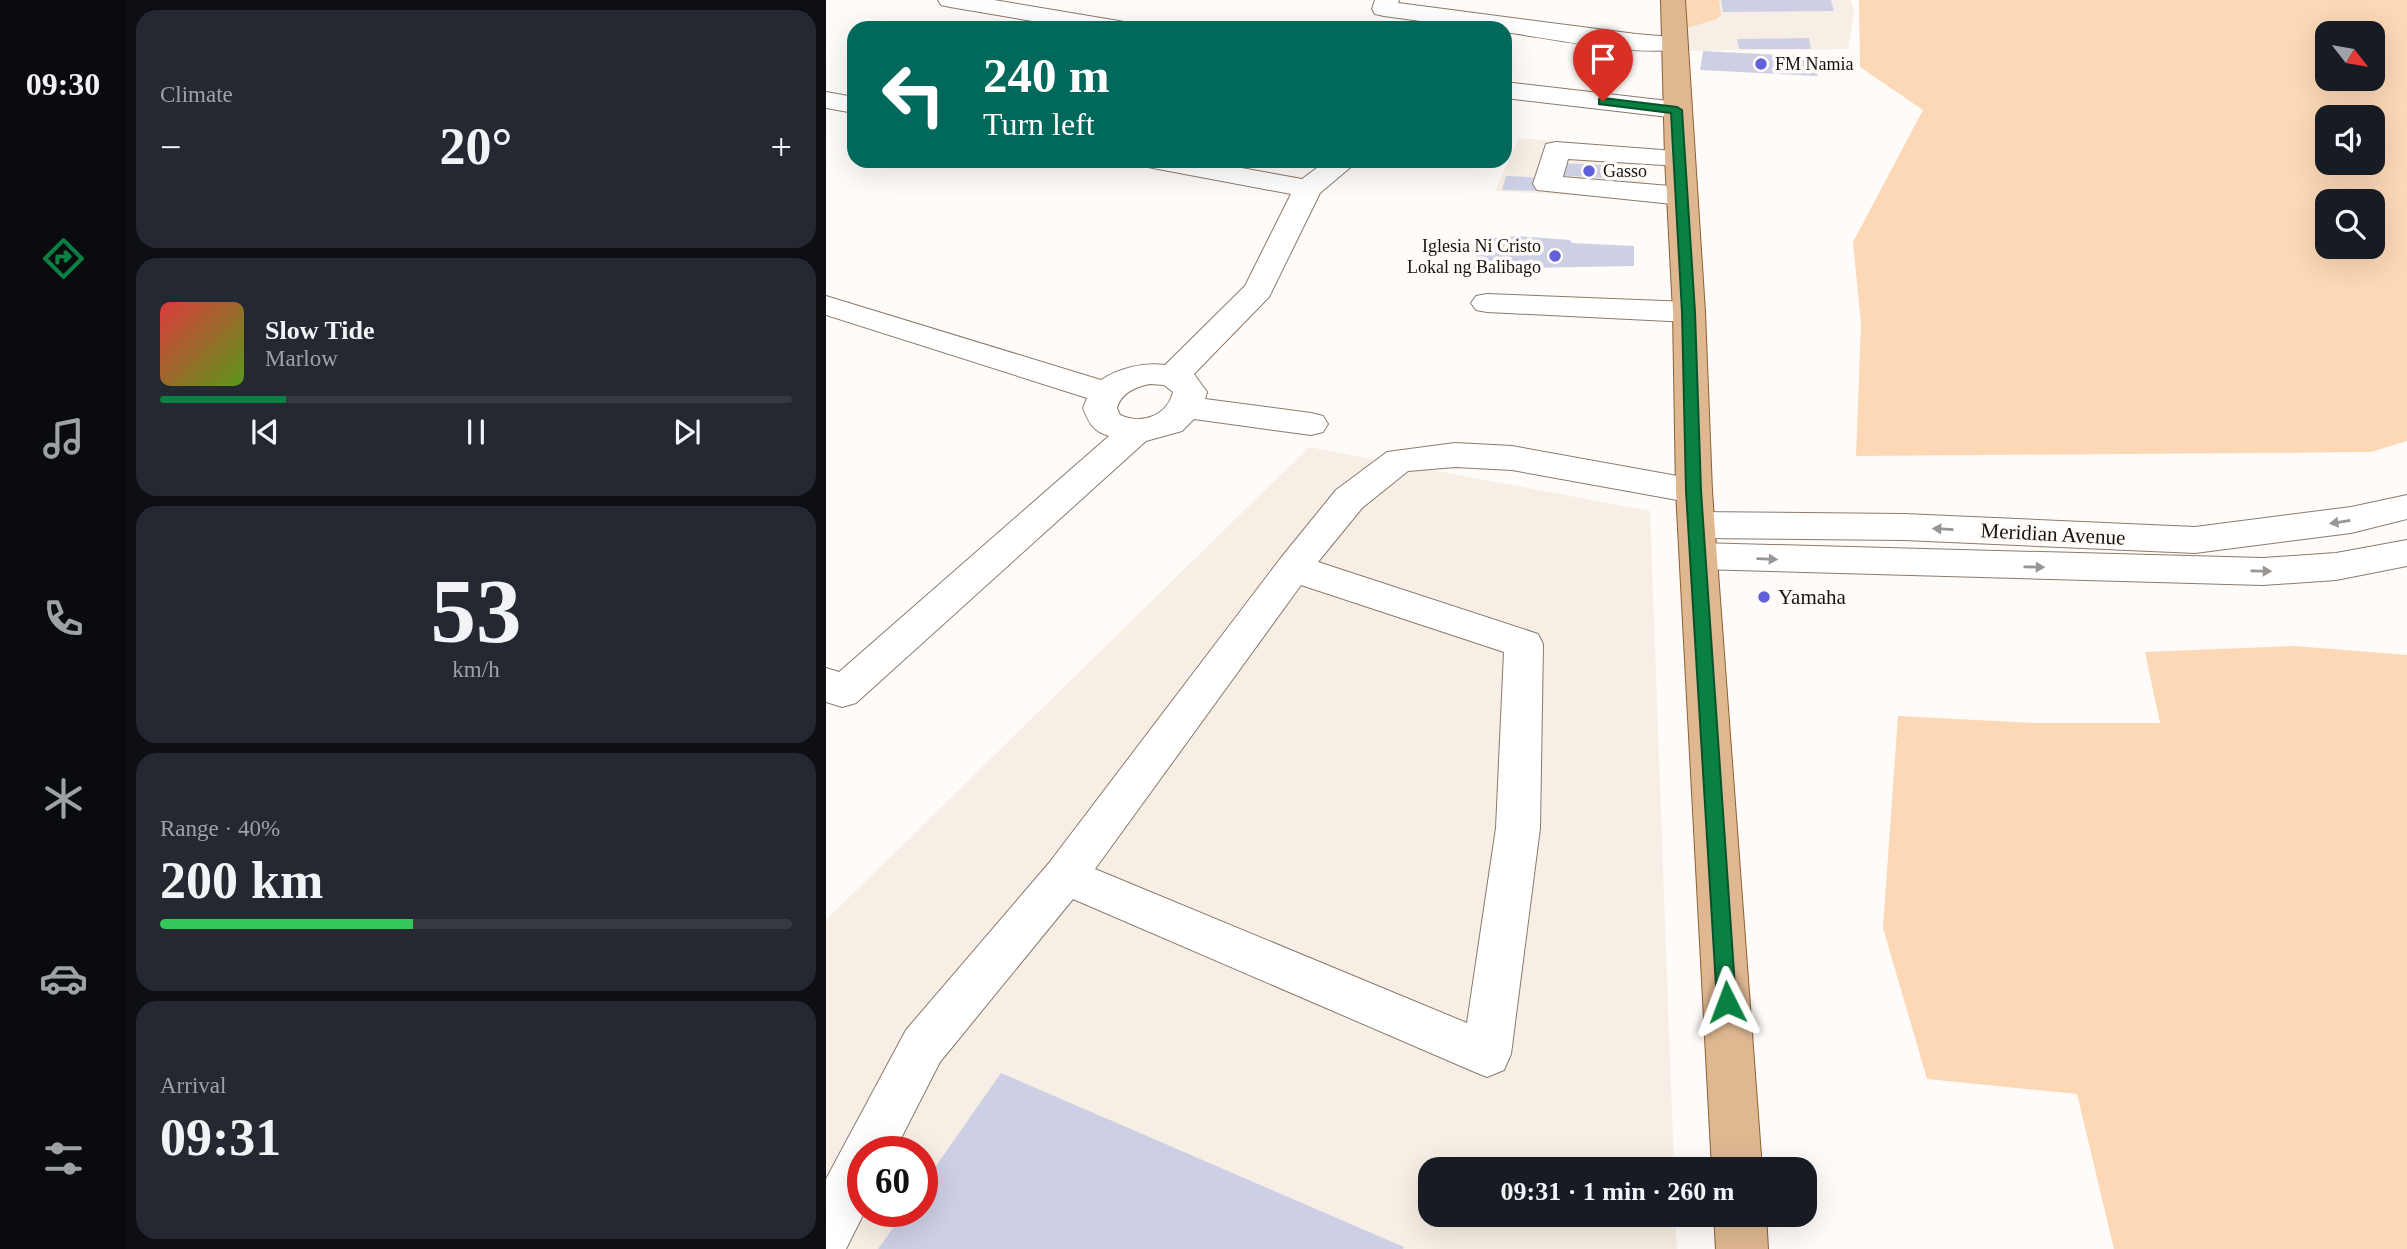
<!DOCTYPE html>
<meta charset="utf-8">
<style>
:root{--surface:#171b24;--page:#242831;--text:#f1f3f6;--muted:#9ea1a6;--line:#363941;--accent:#0b8043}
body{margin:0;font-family:"Times New Roman",serif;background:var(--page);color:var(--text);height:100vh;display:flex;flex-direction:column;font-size:26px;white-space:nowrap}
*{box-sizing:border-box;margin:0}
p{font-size:23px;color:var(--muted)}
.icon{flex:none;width:38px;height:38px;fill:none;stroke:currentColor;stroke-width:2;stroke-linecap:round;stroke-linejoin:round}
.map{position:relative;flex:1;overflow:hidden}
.panel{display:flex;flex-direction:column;gap:10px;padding:10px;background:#0d0f14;width:700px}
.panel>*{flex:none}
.guide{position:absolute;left:21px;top:21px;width:665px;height:147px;border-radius:21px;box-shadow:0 7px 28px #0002;background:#00695c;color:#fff;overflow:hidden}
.needle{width:46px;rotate:121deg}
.fabs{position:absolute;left:1489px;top:21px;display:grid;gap:14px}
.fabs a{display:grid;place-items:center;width:70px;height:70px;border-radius:14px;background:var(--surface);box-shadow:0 7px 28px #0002;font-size:35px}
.speed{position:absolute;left:21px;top:1136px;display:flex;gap:14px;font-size:35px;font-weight:700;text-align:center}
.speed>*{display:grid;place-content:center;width:91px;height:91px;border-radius:50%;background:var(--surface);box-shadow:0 7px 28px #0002;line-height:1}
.speed .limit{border:10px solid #d22;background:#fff;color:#111}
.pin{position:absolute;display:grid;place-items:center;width:60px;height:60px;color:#fff;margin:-72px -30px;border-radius:50% 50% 50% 0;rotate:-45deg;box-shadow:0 0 7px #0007}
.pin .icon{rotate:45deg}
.me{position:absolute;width:77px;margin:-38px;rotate:357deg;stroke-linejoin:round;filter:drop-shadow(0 0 5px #0008)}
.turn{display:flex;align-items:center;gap:24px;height:147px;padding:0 21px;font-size:32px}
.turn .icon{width:91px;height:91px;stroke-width:2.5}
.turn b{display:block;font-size:49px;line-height:60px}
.big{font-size:52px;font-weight:700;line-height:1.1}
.panel .card{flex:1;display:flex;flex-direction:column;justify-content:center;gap:10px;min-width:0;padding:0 24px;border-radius:21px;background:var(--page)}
.panel .dial{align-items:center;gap:0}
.dial b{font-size:91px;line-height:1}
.song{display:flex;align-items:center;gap:21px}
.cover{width:84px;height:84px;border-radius:10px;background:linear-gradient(135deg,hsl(0 70% 55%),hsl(90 70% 35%))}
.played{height:7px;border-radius:4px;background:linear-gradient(90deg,var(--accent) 20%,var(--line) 20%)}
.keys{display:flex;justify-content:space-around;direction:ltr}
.heat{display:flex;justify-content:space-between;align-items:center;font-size:38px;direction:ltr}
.charge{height:10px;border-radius:5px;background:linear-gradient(90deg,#34c759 40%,var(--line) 0)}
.trip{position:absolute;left:592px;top:1157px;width:399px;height:70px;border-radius:21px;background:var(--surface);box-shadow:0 7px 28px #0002;font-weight:700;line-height:70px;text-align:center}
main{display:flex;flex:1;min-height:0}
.menu{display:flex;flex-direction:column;width:126px;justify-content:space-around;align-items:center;background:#090b0e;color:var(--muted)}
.menu .icon{width:49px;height:49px}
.menu .active{color:var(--accent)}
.menu b{font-size:32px;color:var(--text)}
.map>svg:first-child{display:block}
.built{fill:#f7eee5;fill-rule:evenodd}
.green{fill:#fdd8b7;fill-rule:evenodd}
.building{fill:#cdd0e5}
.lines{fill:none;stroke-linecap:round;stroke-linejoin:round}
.minor-casing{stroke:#8b7a6c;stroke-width:2}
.major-casing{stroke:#8c6034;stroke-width:2}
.minor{fill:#fff;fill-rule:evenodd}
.major{fill:#dfb892;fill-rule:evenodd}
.oneway{fill:#989592}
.route{fill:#0b8043;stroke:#07532c;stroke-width:2}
.poi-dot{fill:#6361da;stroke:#fffbf8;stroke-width:2.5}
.labels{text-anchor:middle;stroke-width:7;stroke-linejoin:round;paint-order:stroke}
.far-poi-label{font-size:18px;fill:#19130d;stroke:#fffbf8;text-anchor:start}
.street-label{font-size:21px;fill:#19130d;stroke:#fffbf8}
.poi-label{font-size:21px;fill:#19130d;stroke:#fffbf8;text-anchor:start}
</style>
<main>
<nav class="menu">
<b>09:30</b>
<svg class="icon active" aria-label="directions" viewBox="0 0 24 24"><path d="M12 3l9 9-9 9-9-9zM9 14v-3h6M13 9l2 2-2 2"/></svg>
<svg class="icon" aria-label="music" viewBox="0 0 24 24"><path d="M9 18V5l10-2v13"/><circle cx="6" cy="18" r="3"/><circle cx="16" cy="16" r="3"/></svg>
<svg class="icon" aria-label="phone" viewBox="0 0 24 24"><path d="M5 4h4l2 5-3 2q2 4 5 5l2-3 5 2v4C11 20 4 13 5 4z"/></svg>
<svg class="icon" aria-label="climate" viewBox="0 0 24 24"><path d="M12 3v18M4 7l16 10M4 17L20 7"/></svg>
<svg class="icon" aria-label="car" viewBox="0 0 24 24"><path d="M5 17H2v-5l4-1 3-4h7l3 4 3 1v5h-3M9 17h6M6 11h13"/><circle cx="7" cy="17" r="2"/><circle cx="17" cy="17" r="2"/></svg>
<svg class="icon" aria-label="filters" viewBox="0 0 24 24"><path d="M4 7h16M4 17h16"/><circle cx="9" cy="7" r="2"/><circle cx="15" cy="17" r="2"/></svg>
</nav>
<section class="panel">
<div class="card"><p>Climate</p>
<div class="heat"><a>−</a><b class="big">20°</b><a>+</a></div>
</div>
<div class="card">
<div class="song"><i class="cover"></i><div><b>Slow Tide</b><p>Marlow</p></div></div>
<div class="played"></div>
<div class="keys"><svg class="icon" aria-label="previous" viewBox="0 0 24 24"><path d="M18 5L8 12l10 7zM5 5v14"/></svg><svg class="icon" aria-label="pause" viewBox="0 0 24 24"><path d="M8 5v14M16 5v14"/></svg><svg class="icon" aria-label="next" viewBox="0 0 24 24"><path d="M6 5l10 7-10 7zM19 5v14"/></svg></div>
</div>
<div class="card dial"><b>53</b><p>km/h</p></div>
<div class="card"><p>Range · 40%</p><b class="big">200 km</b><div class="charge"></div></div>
<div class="card"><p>Arrival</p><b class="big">09:31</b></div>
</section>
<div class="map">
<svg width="1581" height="1249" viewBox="0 0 1581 1249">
<rect width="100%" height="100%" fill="#fffbf8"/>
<!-- built -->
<g class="built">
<path d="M 858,0 L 1025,0 L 1028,12 L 1022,49 L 859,51 Z"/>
<path d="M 693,138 L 814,148 L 820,199 L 669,191 Z"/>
<path d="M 483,447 L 824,511 L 848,1169 L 604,1169 L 604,1214 L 849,1215 L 851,1249 L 0,1249 L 0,920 ZM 37,1152 L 96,1152 L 96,1211 L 37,1211 Z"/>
</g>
<!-- green -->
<g class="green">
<path d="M 858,0 L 893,0 L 895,15 L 891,19 L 861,28 Z"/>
<path d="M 1033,0 L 1581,0 L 1581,441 L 1545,452 L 1030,456 L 1035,324 L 1027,242 L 1097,110 L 1034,67 ZM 1502,33 L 1547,33 L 1547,79 L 1502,79 ZM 1502,117 L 1547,117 L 1547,163 L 1502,163 ZM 1502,201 L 1547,201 L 1547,247 L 1502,247 Z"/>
<path d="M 1468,646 L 1581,655 L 1581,1249 L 1288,1249 L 1251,1094 L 1101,1079 L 1057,928 L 1072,716 L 1208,723 L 1334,723 L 1319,652 Z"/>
</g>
<!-- building -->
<g class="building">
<path d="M 895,0 L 1005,0 L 1008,11 L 897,12 Z"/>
<path d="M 983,38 L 985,49 L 913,49 L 911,39 Z"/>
<path d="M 877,51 L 996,57 L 991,76 L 874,70 Z"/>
<path d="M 734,163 L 794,166 L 792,179 L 731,175 Z"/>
<path d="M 680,176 L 716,178 L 712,191 L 676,190 Z"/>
<path d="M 691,236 L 744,240 L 746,243 L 808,246 L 808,266 L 647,269 L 653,239 Z"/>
<path d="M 175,1073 L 578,1247 L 577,1249 L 52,1249 L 79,1211 L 96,1211 L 96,1186 Z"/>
</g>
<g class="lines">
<!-- minor casing -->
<g class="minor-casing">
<g id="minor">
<path d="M 112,0 L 168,0 L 293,21 L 302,23 L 305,28 L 248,28 L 124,7 L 115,5 Z"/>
<path d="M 549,0 L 573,0 L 572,3 L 810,34 L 857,38 L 861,43 L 857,48 C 817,58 723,38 679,32 L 679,28 L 646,28 L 558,16 L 549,14 L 546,9 Z"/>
<path d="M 679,82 L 851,102 L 860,104 L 864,110 L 860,116 L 851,118 L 679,98 Z"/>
<path d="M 0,92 L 28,97 L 28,113 L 0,108 Z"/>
<path d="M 730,142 L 863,152 L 867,158 L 863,164 L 853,166 L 742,159 L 737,177 L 856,187 L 866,190 L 870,196 L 866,202 L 856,205 L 711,190 L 707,184 L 720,144 Z"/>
<path d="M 318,161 L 377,161 L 476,179 L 500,161 L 532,161 L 494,193 L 443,297 L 368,374 L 381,392 L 379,399 L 485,413 L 497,416 L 502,424 L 497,432 L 485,435 L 368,419 L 356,431 L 320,441 L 30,703 L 16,707 L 0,702 L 0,668 L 13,672 L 283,436 C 267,431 263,423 257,408 L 261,398 L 0,315 L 0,296 L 275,380 C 293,368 318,362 339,365 L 419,286 L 465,194 L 332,169 L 322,167 ZM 324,384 L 338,385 L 347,392 C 341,416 316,425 294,415 L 291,408 C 295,393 309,387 324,384 Z"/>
<path d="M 661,294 L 863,302 L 874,305 L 879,312 L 874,319 L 863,322 L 661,312 L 650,310 L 645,303 L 650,296 Z"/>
<path d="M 629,443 L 686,446 L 868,479 L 881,482 L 886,491 L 881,500 L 868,503 L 686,470 L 629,467 L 582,471 L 536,508 L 492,562 L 712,634 L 717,644 L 714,828 L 685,1054 L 678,1070 L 661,1077 L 644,1070 L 247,899 L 114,1062 L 68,1152 L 37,1152 L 39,1211 L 20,1249 L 0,1249 L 0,1179 L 80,1030 L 223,863 L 454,559 L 510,490 L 561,452 ZM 475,585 L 678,652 L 670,828 L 641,1023 L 269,869 Z"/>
<path d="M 1581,495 L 1581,519 L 1525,533 L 1369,553 L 1078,540 L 870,538 L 857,534 L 852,525 L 857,516 L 870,512 L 1078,514 L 1369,527 L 1525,507 Z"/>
<path d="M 1581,540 L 1581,566 L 1510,580 L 1437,585 L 873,569 L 860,565 L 855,556 L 860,547 L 873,543 L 1437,558 L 1510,553 Z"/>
</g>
</g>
<!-- major casing -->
<g class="major-casing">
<g id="major">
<path d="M 835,0 L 859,0 L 879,312 L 886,491 L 936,1169 L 886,1169 L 850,491 L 847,312 L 839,158 Z"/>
<path d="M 888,1214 L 940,1214 L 942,1249 L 890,1249 Z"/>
</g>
</g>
<!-- minor -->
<use href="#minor" class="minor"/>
<!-- major -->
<use href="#major" class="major"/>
</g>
<!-- one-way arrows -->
<defs><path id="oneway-solid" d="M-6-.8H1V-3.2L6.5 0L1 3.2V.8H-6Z" transform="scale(1.75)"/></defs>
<g class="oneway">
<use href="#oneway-solid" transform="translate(1514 522) rotate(171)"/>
<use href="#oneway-solid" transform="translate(1117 529) rotate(-177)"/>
<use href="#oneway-solid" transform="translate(941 559) rotate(2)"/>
<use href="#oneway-solid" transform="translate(1208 567) rotate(1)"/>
<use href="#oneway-solid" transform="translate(1435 571) rotate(1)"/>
</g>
<!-- route -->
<path class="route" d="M 777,98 L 851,107 L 856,110 L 869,312 L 875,491 L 910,1002 L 907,1008 L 901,1011 L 894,1008 L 891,1002 L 860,491 L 856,312 L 845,113 L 773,104 L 773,99 Z"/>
<!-- markers -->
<g class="poi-dot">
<circle cx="935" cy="64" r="7"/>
<circle cx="763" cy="171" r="7"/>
<circle cx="729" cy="256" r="7"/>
<circle cx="938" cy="597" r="7"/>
</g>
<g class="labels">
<!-- far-poi labels -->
<g class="far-poi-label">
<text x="949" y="70">FM Namia</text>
<text x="777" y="177">Gasso</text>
<text x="715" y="252" text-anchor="end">Iglesia Ni Cristo<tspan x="715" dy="21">Lokal ng Balibago</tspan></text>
</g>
<!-- street labels -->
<g class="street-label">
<text transform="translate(1227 534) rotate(3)" y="7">Meridian Avenue</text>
</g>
<!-- poi labels -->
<g class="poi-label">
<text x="952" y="604">Yamaha</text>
</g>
</g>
</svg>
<div class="fabs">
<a><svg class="needle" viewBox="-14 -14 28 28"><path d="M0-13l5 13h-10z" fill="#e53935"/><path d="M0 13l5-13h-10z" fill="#9ea1a6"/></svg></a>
<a><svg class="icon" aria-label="sound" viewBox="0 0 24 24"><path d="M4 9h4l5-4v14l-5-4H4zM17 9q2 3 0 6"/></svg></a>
<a><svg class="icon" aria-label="search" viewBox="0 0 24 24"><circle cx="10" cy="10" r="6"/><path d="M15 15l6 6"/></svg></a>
</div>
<div class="speed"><div class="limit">60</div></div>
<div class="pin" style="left:777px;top:101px;background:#d93025"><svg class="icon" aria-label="arrive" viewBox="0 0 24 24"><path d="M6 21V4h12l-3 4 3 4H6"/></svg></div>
<svg class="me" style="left:901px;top:1002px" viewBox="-20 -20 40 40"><path d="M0-17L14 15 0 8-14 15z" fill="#0b8043" stroke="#fff" stroke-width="4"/></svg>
<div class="trip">09:31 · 1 min · 260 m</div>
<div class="guide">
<div class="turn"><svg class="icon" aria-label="left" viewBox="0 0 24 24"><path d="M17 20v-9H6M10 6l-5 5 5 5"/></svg><div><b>240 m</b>Turn left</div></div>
</div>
</div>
</main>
